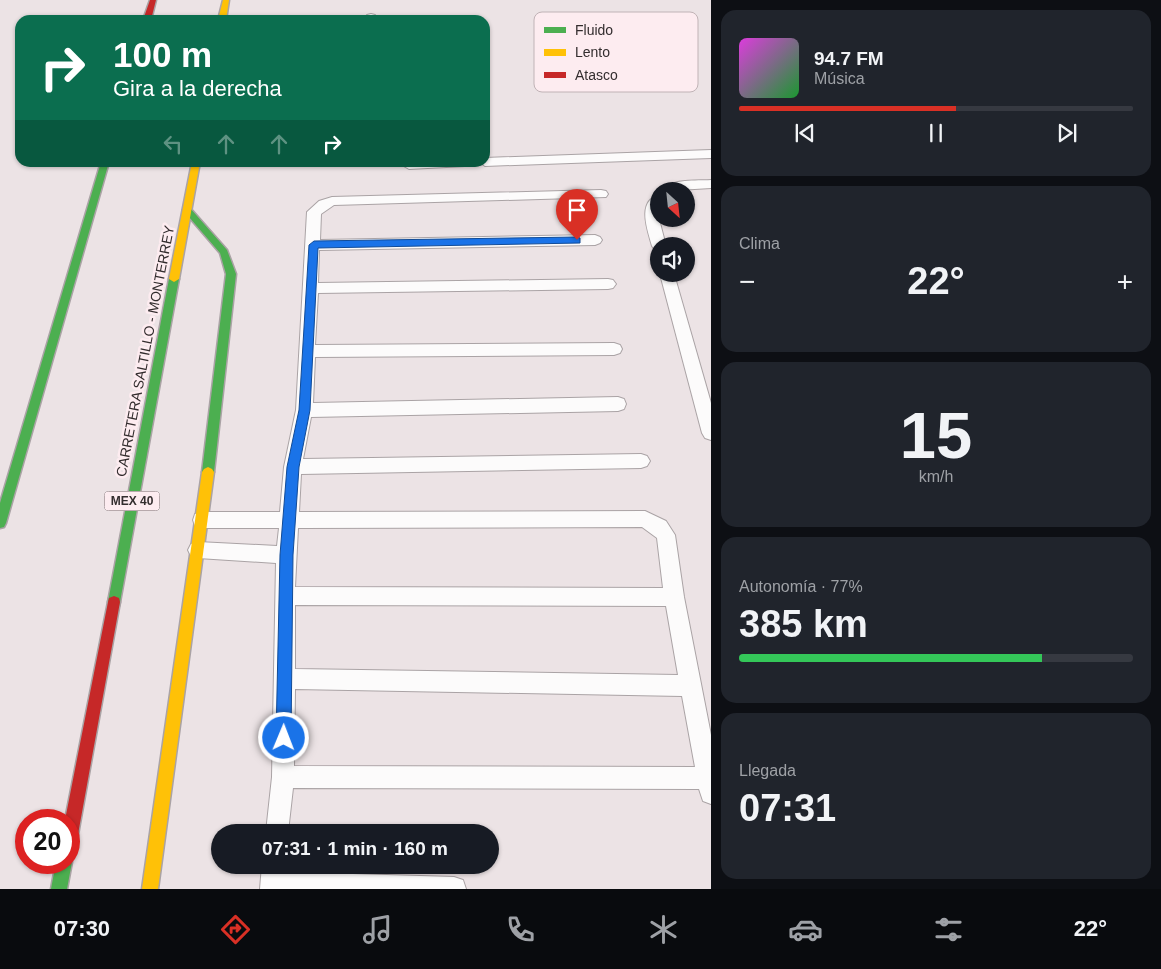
<!DOCTYPE html>
<html lang="es">
<meta charset="utf-8">
<style>
:root{--surface:#171b24;--page:#20242c;--text:#f1f3f6;--muted:#9ea1a6;--line:#363941;--accent:#d93025}
body{margin:0;font-family:Arial,sans-serif;background:var(--page);color:var(--text);height:100vh;display:flex;flex-direction:column;font-size:19px;white-space:nowrap}
*{box-sizing:border-box;margin:0}
p{font-size:16px;color:var(--muted)}
.icon{flex:none;width:28px;height:28px;fill:none;stroke:currentColor;stroke-width:2;stroke-linecap:round;stroke-linejoin:round}
.map{position:relative;flex:1;overflow:hidden}
.side{display:flex;flex-direction:column;gap:10px;padding:10px;background:#0d0f14;width:450px}
.side>*{flex:none}
.guide{position:absolute;left:15px;top:15px;width:475px;height:152px;border-radius:15px;box-shadow:0 1px 4px #0004;background:#0b6e4f;color:#fff;overflow:hidden}
.needle{width:32px;rotate:153deg}
.controls{position:absolute;left:650px;top:182px;display:grid;gap:10px}
.controls a{display:grid;place-items:center;width:45px;height:45px;border-radius:50%;background:var(--surface);box-shadow:0 1px 4px #0004;font-size:25px}
.speed{position:absolute;left:15px;top:809px;display:flex;gap:10px;font-size:25px;font-weight:700;text-align:center}
.speed>*{display:grid;place-content:center;width:65px;height:65px;border-radius:50%;background:var(--surface);box-shadow:0 1px 4px #0004;line-height:1}
.speed .limit{border:8px solid #d22;background:#fff;color:#111}
.pin{position:absolute;display:grid;place-items:center;width:42px;height:42px;color:#fff;margin:-51px -21px;border-radius:50% 50% 50% 0;rotate:-45deg;box-shadow:0 0 5px #0007}
.pin .icon{rotate:45deg}
.me{position:absolute;width:55px;margin:-28px;rotate:1deg;stroke-linejoin:round;filter:drop-shadow(0 0 4px #0008)}
.turn{display:flex;align-items:center;gap:18px;height:105px;padding:0 15px;font-size:22px}
.turn .icon{width:65px;height:65px;stroke-width:2.5}
.turn b{display:block;font-size:35px;line-height:42px}
.lanes{display:flex;align-items:center;height:48px;padding:0 15px;background:#0003;justify-content:center;gap:25px;direction:ltr}
.lanes .off{opacity:.35}
.big{font-size:38px;font-weight:800;line-height:1.1}
.side .tile{flex:1;display:flex;flex-direction:column;justify-content:center;gap:8px;min-width:0;padding:0 18px;border-radius:15px;background:var(--page)}
.side .dial{align-items:center;gap:0}
.dial b{font-size:65px;line-height:1}
.song{display:flex;align-items:center;gap:15px}
.cover{width:60px;height:60px;border-radius:8px;background:linear-gradient(135deg,hsl(300 70% 55%),hsl(130 70% 35%))}
.played{height:5px;border-radius:2px;background:linear-gradient(90deg,var(--accent) 55%,var(--line) 55%)}
.keys{display:flex;justify-content:space-around;direction:ltr}
.heat{display:flex;justify-content:space-between;align-items:center;font-size:28px;direction:ltr}
.charge{height:8px;border-radius:4px;background:linear-gradient(90deg,#34c759 77%,var(--line) 0)}
.trip{position:absolute;left:211px;top:824px;width:288px;height:50px;border-radius:25px;background:var(--surface);box-shadow:0 1px 4px #0004;font-weight:800;line-height:50px;text-align:center}
.menu{display:flex;height:80px;justify-content:space-around;align-items:center;background:#090b0e;color:var(--muted)}
.menu .icon{width:35px;height:35px}
.menu .active{color:var(--accent)}
.menu b{font-size:22px;color:var(--text)}
main{display:flex;flex:1;min-height:0}
.map>svg:first-child{display:block}
.lines{fill:none;stroke-linecap:round;stroke-linejoin:round}
.lane-casing{stroke:#aaa3a5;stroke-width:2}
.fast-casing{stroke:#aaa3a5;stroke-width:3}
.slow-casing{stroke:#aaa3a5;stroke-width:3}
.jam-casing{stroke:#aaa3a5;stroke-width:3}
.lane{fill:#fcfbfb;fill-rule:evenodd}
.fast{fill:#4caf50;fill-rule:evenodd}
.slow{fill:#ffc107;fill-rule:evenodd}
.jam{fill:#c62828;fill-rule:evenodd}
.route{fill:#1a73e8;stroke:#114b97}
.labels{text-anchor:middle;stroke-width:5;stroke-linejoin:round;paint-order:stroke}
.shield{fill:#fdecf0;stroke:#706668;stroke-width:1}
.shield-label{font-size:12px;font-weight:bold;fill:#332d2e}
.street-label{font-size:14px;fill:#332d2e;stroke:#fdecf0}
.key{fill:#fdecf0;stroke:#c0b3b6;stroke-width:1}
.key-label{font-size:14px;fill:#332d2e}
</style>
<main>
<div class="map">
<svg width="711" height="889" viewBox="0 0 711 889">
<rect width="100%" height="100%" fill="#ece3e5"/>
<g class="lines">
<!-- lane casing -->
<g class="lane-casing">
<g id="lane">
<path d="M 371,14 L 375,15 L 377,20 L 365,20 L 367,15 Z"/>
<path d="M 711,150 L 711,158 L 485,166 L 479,162 L 485,162 L 485,158 Z"/>
<path d="M 397,162 L 471,162 L 465,166 L 409,169 Z"/>
<path d="M 711,180 L 711,188 L 662,191 C 672,178 696,181 711,180 Z"/>
<path d="M 601,190 L 606,191 L 608,194 L 606,197 L 334,205 L 321,214 L 320,240 L 595,235 L 600,237 L 602,240 L 600,243 L 595,245 L 319,250 L 318,283 L 608,279 L 613,280 L 616,284 L 613,288 L 608,289 L 318,293 L 315,345 L 614,343 L 620,345 L 622,349 L 620,353 L 614,355 L 315,357 L 313,403 L 618,397 L 624,399 L 626,404 L 624,409 L 618,411 L 311,417 L 303,459 L 641,454 L 647,456 L 650,461 L 647,466 L 641,468 L 301,474 L 299,512 L 645,511 L 666,521 L 675,535 L 684,597 L 711,735 L 711,804 L 703,801 L 699,789 L 293,788 L 288,832 L 266,832 L 272,777 L 276,563 L 198,558 L 191,556 L 188,550 L 191,544 L 198,542 L 277,546 L 279,528 L 202,528 L 195,526 L 193,520 L 195,514 L 202,512 L 280,512 L 284,467 L 296,410 L 307,212 L 319,201 L 332,197 ZM 642,527 L 657,538 L 663,588 L 295,587 L 298,528 ZM 295,605 L 666,606 L 678,675 L 295,669 ZM 295,689 L 682,696 L 695,767 L 294,766 Z"/>
<path d="M 659,195 L 659,219 L 666,246 L 659,246 L 659,251 L 654,249 L 652,246 C 648,231 636,201 659,195 Z"/>
<path d="M 660,274 L 674,274 L 711,403 L 711,440 L 705,438 L 702,433 Z"/>
<path d="M 262,865 L 286,865 L 285,872 L 454,877 L 463,880 L 466,889 L 260,889 Z"/>
</g>
</g>
<!-- fast casing -->
<g class="fast-casing">
<g id="fast">
<path d="M 101,162 L 109,162 L 6,523 L 4,527 L 0,528 L 0,503 Z"/>
<path d="M 187,207 L 190,208 L 227,250 L 236,274 L 214,472 L 212,475 L 204,475 L 202,472 L 226,274 L 220,253 L 183,210 Z"/>
<path d="M 174,276 L 179,279 L 120,602 L 119,606 L 114,608 L 109,606 L 108,602 L 169,279 Z"/>
<path d="M 69,857 L 72,862 L 67,889 L 51,889 L 56,862 L 69,862 Z"/>
</g>
</g>
<!-- slow casing -->
<g class="slow-casing">
<g id="slow">
<path d="M 223,0 L 229,0 L 226,20 L 218,20 Z"/>
<path d="M 192,162 L 200,162 L 179,279 L 174,282 L 169,279 Z"/>
<path d="M 208,467 L 212,469 L 214,472 L 158,889 L 142,889 L 202,472 L 204,469 Z"/>
</g>
</g>
<!-- jam casing -->
<g class="jam-casing">
<g id="jam">
<path d="M 150,0 L 156,0 L 151,20 L 143,20 Z"/>
<path d="M 114,596 L 119,598 L 120,602 L 77,840 L 74,845 L 69,848 L 69,820 L 65,820 L 108,602 L 109,598 Z"/>
</g>
</g>
<!-- lane -->
<use href="#lane" class="lane"/>
<!-- fast -->
<use href="#fast" class="fast"/>
<!-- slow -->
<use href="#slow" class="slow"/>
<!-- jam -->
<use href="#jam" class="jam"/>
</g>
<!-- route -->
<path class="route" d="M 577,237 L 580,238 L 580,243 L 318,248 L 310,410 L 299,467 L 293,555 L 291,738 L 289,743 L 284,745 L 278,743 L 276,738 L 280,555 L 287,467 L 299,410 L 309,245 L 314,241 Z"/>
<g class="labels">
<!-- shield labels -->
<rect class="shield" x="104.5" y="491.5" width="55" height="19" rx="4"/>
<g class="shield-label">
<text x="132" y="505">MEX 40</text>
</g>
<!-- street labels -->
<g class="street-label">
<text transform="translate(145 351) rotate(-79)" y="5">CARRETERA SALTILLO - MONTERREY</text>
</g>
</g>
<!-- legend -->
<rect x="534" y="12" width="164" height="80" rx="8" class="key"/>
<rect x="544" y="27" width="22" height="6" fill="#4caf50"/>
<rect x="544" y="49" width="22" height="7" fill="#ffc107"/>
<rect x="544" y="72" width="22" height="6" fill="#c62828"/>
<g class="key-label">
<text x="575" y="35">Fluido</text>
<text x="575" y="57">Lento</text>
<text x="575" y="80">Atasco</text>
</g>
</svg>
<div class="controls">
<a><svg class="needle" viewBox="-14 -14 28 28"><path d="M0-13l5 13h-10z" fill="#e53935"/><path d="M0 13l5-13h-10z" fill="#9ea1a6"/></svg></a>
<a><svg class="icon" aria-label="sound" viewBox="0 0 24 24"><path d="M4 9h4l5-4v14l-5-4H4zM17 9q2 3 0 6"/></svg></a>
</div>
<div class="speed"><div class="limit">20</div></div>
<div class="pin" style="left:577px;top:240px;background:#d93025"><svg class="icon" aria-label="arrive" viewBox="0 0 24 24"><path d="M6 21V4h12l-3 4 3 4H6"/></svg></div>
<svg class="me" style="left:284px;top:738px" viewBox="-20 -20 40 40"><circle r="17" fill="#1a73e8" stroke="#fff" stroke-width="3"/><path d="M0-11L8 9 0 5-8 9z" fill="#fff"/></svg>
<div class="trip">07:31 · 1 min · 160 m</div>
<div class="guide">
<div class="turn"><svg class="icon" aria-label="right" viewBox="0 0 24 24"><path d="M7 20v-9h11M14 6l5 5-5 5"/></svg><div><b>100 m</b>Gira a la derecha</div></div>
<div class="lanes"><svg class="icon off" aria-label="left" viewBox="0 0 24 24"><path d="M17 20v-9H6M10 6l-5 5 5 5"/></svg><svg class="icon off" aria-label="ahead" viewBox="0 0 24 24"><path d="M12 20V5M6 11l6-6 6 6"/></svg><svg class="icon off" aria-label="ahead" viewBox="0 0 24 24"><path d="M12 20V5M6 11l6-6 6 6"/></svg><svg class="icon" aria-label="right" viewBox="0 0 24 24"><path d="M7 20v-9h11M14 6l5 5-5 5"/></svg></div>
</div>
</div>
<section class="side">
<div class="tile">
<div class="song"><i class="cover"></i><div><b>94.7 FM</b><p>Música</p></div></div>
<div class="played"></div>
<div class="keys"><svg class="icon" aria-label="previous" viewBox="0 0 24 24"><path d="M18 5L8 12l10 7zM5 5v14"/></svg><svg class="icon" aria-label="pause" viewBox="0 0 24 24"><path d="M8 5v14M16 5v14"/></svg><svg class="icon" aria-label="next" viewBox="0 0 24 24"><path d="M6 5l10 7-10 7zM19 5v14"/></svg></div>
</div>
<div class="tile"><p>Clima</p>
<div class="heat"><a>−</a><b class="big">22°</b><a>+</a></div>
</div>
<div class="tile dial"><b>15</b><p>km/h</p></div>
<div class="tile"><p>Autonomía · 77%</p><b class="big">385 km</b><div class="charge"></div></div>
<div class="tile"><p>Llegada</p><b class="big">07:31</b></div>
</section>
</main>
<nav class="menu">
<b>07:30</b>
<svg class="icon active" aria-label="directions" viewBox="0 0 24 24"><path d="M12 3l9 9-9 9-9-9zM9 14v-3h6M13 9l2 2-2 2"/></svg>
<svg class="icon" aria-label="music" viewBox="0 0 24 24"><path d="M9 18V5l10-2v13"/><circle cx="6" cy="18" r="3"/><circle cx="16" cy="16" r="3"/></svg>
<svg class="icon" aria-label="phone" viewBox="0 0 24 24"><path d="M5 4h4l2 5-3 2q2 4 5 5l2-3 5 2v4C11 20 4 13 5 4z"/></svg>
<svg class="icon" aria-label="climate" viewBox="0 0 24 24"><path d="M12 3v18M4 7l16 10M4 17L20 7"/></svg>
<svg class="icon" aria-label="car" viewBox="0 0 24 24"><path d="M5 17H2v-5l4-1 3-4h7l3 4 3 1v5h-3M9 17h6M6 11h13"/><circle cx="7" cy="17" r="2"/><circle cx="17" cy="17" r="2"/></svg>
<svg class="icon" aria-label="filters" viewBox="0 0 24 24"><path d="M4 7h16M4 17h16"/><circle cx="9" cy="7" r="2"/><circle cx="15" cy="17" r="2"/></svg>
<b>22°</b>
</nav>
